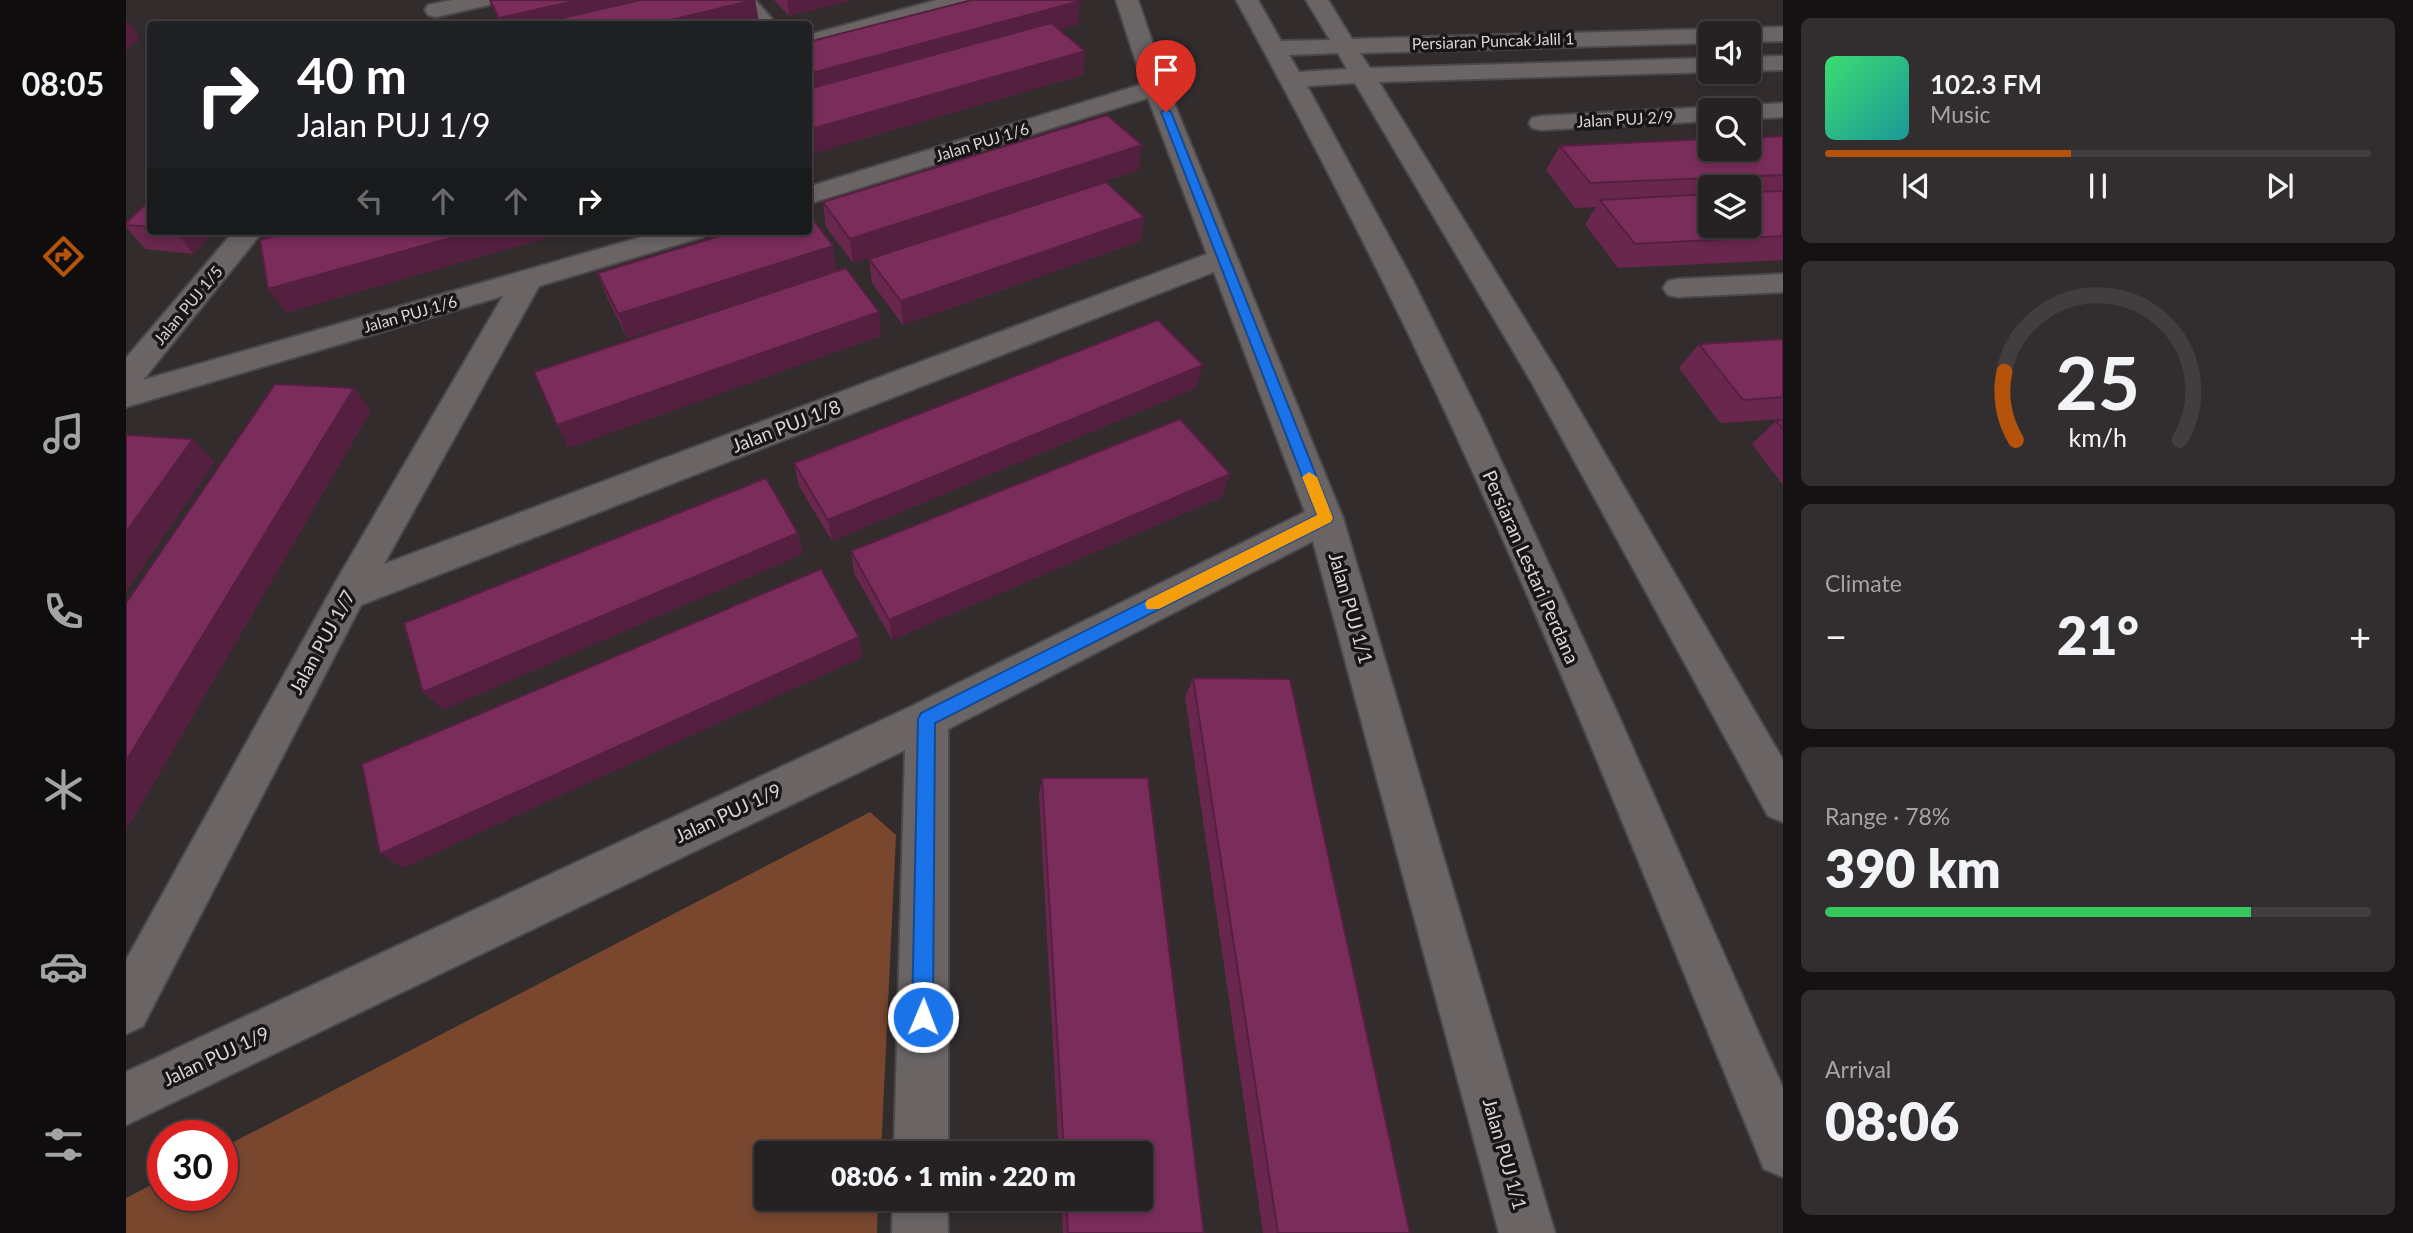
<!DOCTYPE html>
<meta charset="utf-8">
<style>
:root{--surface:#262122;--page:#322e2f;--text:#f1f3f6;--muted:#a4a3a5;--line:#423e40;--accent:#b45309}
body{margin:0;font-family:Lato,sans-serif;background:var(--page);color:var(--text);height:100vh;display:flex;flex-direction:column;font-size:26px;white-space:nowrap}
*{box-sizing:border-box;margin:0}
p{font-size:23px;color:var(--muted)}
.icon{flex:none;width:38px;height:38px;fill:none;stroke:currentColor;stroke-width:2;stroke-linecap:round;stroke-linejoin:round}
.map{position:relative;flex:1;overflow:hidden}
.side{display:flex;flex-direction:column;gap:18px;padding:18px;background:#151213;width:630px}
.side>*{flex:none}
.guide{position:absolute;left:21px;top:21px;width:665px;height:214px;border-radius:7px;box-shadow:0 4px 10px #0003,0 0 0 2px var(--line);background:#202124;color:#fff;overflow:hidden}
.tools{position:absolute;left:1572px;top:21px;display:grid;gap:14px}
.tools a{display:grid;place-items:center;width:63px;height:63px;border-radius:7px;background:var(--surface);box-shadow:0 4px 10px #0003,0 0 0 2px var(--line);font-size:35px}
.speed{position:absolute;left:21px;top:1120px;display:flex;gap:14px;font-size:35px;font-weight:700;text-align:center}
.speed>*{display:grid;place-content:center;width:91px;height:91px;border-radius:50%;background:var(--surface);box-shadow:0 4px 10px #0003,0 0 0 2px var(--line);line-height:1}
.speed .limit{border:10px solid #d22;background:#fff;color:#111}
.pin{position:absolute;display:grid;place-items:center;width:60px;height:60px;color:#fff;margin:-72px -30px;border-radius:50% 50% 50% 0;rotate:-45deg;box-shadow:0 0 7px #0007}
.pin .icon{rotate:45deg}
.me{position:absolute;width:77px;margin:-38px;rotate:1deg;stroke-linejoin:round;filter:drop-shadow(0 0 5px #0008)}
.turn{display:flex;align-items:center;gap:24px;height:147px;padding:0 35px;font-size:32px}
.turn .icon{width:91px;height:91px;stroke-width:2.5}
.turn b{display:block;font-size:49px;line-height:60px}
.lanes{display:flex;align-items:center;height:66px;padding:0 35px;background:#0003;justify-content:center;gap:35px;direction:ltr}
.lanes .off{opacity:.35}
.big{font-size:52px;font-weight:800;line-height:1.1}
.side .tile{flex:1;display:flex;flex-direction:column;justify-content:center;gap:10px;min-width:0;padding:0 24px;border-radius:10px;background:var(--page)}
.side .dial{align-items:center;gap:0}
.dial svg{height:182px;overflow:visible;fill:none;stroke:var(--line);stroke-width:7;stroke-linecap:round;text-anchor:middle}
.dial text{fill:var(--text);stroke:none}
.song{display:flex;align-items:center;gap:21px}
.cover{width:84px;height:84px;border-radius:10px;background:linear-gradient(135deg,hsl(140 70% 55%),hsl(180 70% 35%))}
.played{height:7px;border-radius:4px;background:linear-gradient(90deg,var(--accent) 45%,var(--line) 45%)}
.keys{display:flex;justify-content:space-around;direction:ltr}
.heat{display:flex;justify-content:space-between;align-items:center;font-size:38px;direction:ltr}
.charge{height:10px;border-radius:5px;background:linear-gradient(90deg,#34c759 78%,var(--line) 0)}
.trip{position:absolute;left:628px;top:1141px;width:399px;height:70px;border-radius:7px;background:var(--surface);box-shadow:0 4px 10px #0003,0 0 0 2px var(--line);font-weight:800;line-height:70px;text-align:center}
main{display:flex;flex:1;min-height:0}
.menu{display:flex;flex-direction:column;width:126px;justify-content:space-around;align-items:center;background:#0f0d0e;color:var(--muted)}
.menu .icon{width:49px;height:49px}
.menu .selected{color:var(--accent)}
.menu b{font-size:32px;color:var(--text)}
.map>svg:first-child{display:block}
.green{fill:#79462e}
.lines{fill:none;stroke-linecap:round;stroke-linejoin:round}
.lane-casing{stroke:#4c4748;stroke-width:4}
.street-casing{stroke:#4c4748;stroke-width:4}
.secondary-casing{stroke:#4c4748;stroke-width:4}
.lane{fill:#6a6465;fill-rule:evenodd}
.street{fill:#6a6465;fill-rule:evenodd}
.secondary{fill:#6a6465;fill-rule:evenodd}
.wall{fill:#69274e;fill-rule:evenodd}
.shaded-wall{fill:#552040}
.building{fill:#7a2d5b;stroke:#552040;stroke-width:2}
.route{fill:#1a73e8;stroke:#114b97;stroke-width:2}
.slow{fill:#f59e0b}
.labels{text-anchor:middle;stroke-width:7;stroke-linejoin:round;paint-order:stroke}
.far-street-label{font-size:16px;fill:#d9d5d6;stroke:#181516}
.street-label{font-size:19px;fill:#d9d5d6;stroke:#181516}
</style>
<main>
<nav class="menu">
<b>08:05</b>
<svg class="icon selected" aria-label="directions" viewBox="0 0 24 24"><path d="M12 3l9 9-9 9-9-9zM9 14v-3h6M13 9l2 2-2 2"/></svg>
<svg class="icon" aria-label="music" viewBox="0 0 24 24"><path d="M9 18V5l10-2v13"/><circle cx="6" cy="18" r="3"/><circle cx="16" cy="16" r="3"/></svg>
<svg class="icon" aria-label="phone" viewBox="0 0 24 24"><path d="M5 4h4l2 5-3 2q2 4 5 5l2-3 5 2v4C11 20 4 13 5 4z"/></svg>
<svg class="icon" aria-label="climate" viewBox="0 0 24 24"><path d="M12 3v18M4 7l16 10M4 17L20 7"/></svg>
<svg class="icon" aria-label="car" viewBox="0 0 24 24"><path d="M5 17H2v-5l4-1 3-4h7l3 4 3 1v5h-3M9 17h6M6 11h13"/><circle cx="7" cy="17" r="2"/><circle cx="17" cy="17" r="2"/></svg>
<svg class="icon" aria-label="filters" viewBox="0 0 24 24"><path d="M4 7h16M4 17h16"/><circle cx="9" cy="7" r="2"/><circle cx="15" cy="17" r="2"/></svg>
</nav>
<div class="map">
<svg width="1657" height="1233" viewBox="0 0 1657 1233">
<rect width="100%" height="100%" fill="#322c2d"/>
<!-- green -->
<path class="green" d="M 744,812 L 770,835 L 755,1153 L 640,1153 L 640,1199 L 752,1199 L 751,1233 L 0,1233 L 0,1198 L 37,1179 L 37,1195 L 96,1195 L 96,1148 Z"/>
<g class="lines">
<!-- lane casing -->
<g class="lane-casing">
<path id="lane" d="M 614,0 L 629,0 L 651,24 L 635,24 Z"/>
</g>
<!-- street casing -->
<g class="street-casing">
<g id="street">
<path d="M 326,0 L 366,0 L 363,5 L 310,17 L 302,15 L 299,10 L 302,5 Z"/>
<path d="M 811,0 L 846,0 L 843,5 L 682,49 L 682,35 Z"/>
<path d="M 990,0 L 1012,0 L 1042,88 L 1217,518 L 1429,1233 L 1373,1233 L 1187,541 L 822,729 L 822,1153 L 768,1153 L 779,750 L 0,1125 L 0,1072 L 786,706 L 1179,512 L 1088,272 L 235,605 L 17,1026 L 0,1034 L 0,960 L 209,583 L 377,296 L 0,407 L 0,358 L 108,231 L 137,231 L 17,380 L 536,231 L 581,231 L 577,237 L 413,286 L 258,564 L 1081,254 L 1022,98 L 682,204 L 682,187 L 1017,84 Z"/>
<path d="M 1657,103 L 1657,117 L 1622,119 L 1622,110 L 1611,110 L 1622,105 Z"/>
<path d="M 1584,107 L 1594,110 L 1584,110 L 1584,121 L 1415,130 L 1406,128 L 1403,123 L 1406,118 L 1415,116 Z"/>
<path d="M 1657,274 L 1657,292 L 1552,297 L 1542,295 L 1537,288 L 1542,281 L 1552,279 Z"/>
<path d="M 767,1199 L 821,1199 L 822,1233 L 766,1233 Z"/>
</g>
</g>
<!-- secondary casing -->
<g class="secondary-casing">
<g id="secondary">
<path d="M 1110,0 L 1132,0 L 1155,41 L 1204,40 L 1180,0 L 1202,0 L 1226,39 L 1584,29 L 1593,33 L 1584,33 L 1584,43 L 1234,53 L 1244,68 L 1584,58 L 1584,72 L 1253,82 L 1433,375 L 1657,760 L 1657,822 L 1642,816 L 1406,383 L 1229,83 L 1181,86 L 1286,279 L 1357,422 L 1491,712 L 1657,1088 L 1657,1177 L 1638,1169 C 1535,919 1437,666 1323,420 C 1257,277 1186,138 1110,0 ZM 1212,53 L 1221,69 L 1173,72 L 1163,55 Z"/>
<path d="M 1657,27 L 1657,41 L 1622,42 L 1622,33 L 1612,33 L 1622,28 Z"/>
<path d="M 1657,56 L 1657,70 L 1622,71 L 1622,57 Z"/>
</g>
</g>
<!-- lane -->
<use href="#lane" class="lane"/>
<!-- street -->
<use href="#street" class="street"/>
<!-- secondary -->
<use href="#secondary" class="secondary"/>
</g>
<!-- wall -->
<g class="wall">
<path d="M 364,0 L 629,0 L 633,23 L 628,24 L 374,24 Z"/>
<path d="M 648,0 L 726,0 L 663,16 Z"/>
<path d="M 1657,136 L 1657,260 L 1492,268 L 1459,224 L 1470,207 L 1449,208 L 1420,170 L 1434,146 ZM 1584,187 L 1622,187 L 1622,226 L 1584,226 Z"/>
<path d="M 1016,145 L 1012,170 L 727,263 L 700,227 L 697,202 Z"/>
<path d="M 24,200 L 24,231 L 89,231 L 67,254 L 19,249 L 0,227 L 0,223 Z"/>
<path d="M 1018,217 L 1014,241 L 777,325 L 746,283 L 743,259 Z"/>
<path d="M 707,246 L 710,271 L 501,338 L 481,297 L 472,273 Z"/>
<path d="M 1657,339 L 1657,419 L 1594,423 L 1553,368 L 1573,344 Z"/>
<path d="M 1070,388 L 706,541 L 673,486 L 668,463 Z"/>
<path d="M 1657,420 L 1657,485 L 1626,444 L 1650,421 Z"/>
<path d="M 1104,474 L 1096,497 L 766,640 L 728,573 L 725,551 Z"/>
<path d="M 1067,678 L 1284,1233 L 1137,1233 L 1059,697 Z"/>
<path d="M 916,778 L 1078,1233 L 937,1233 L 935,1199 L 1015,1199 L 1015,1153 L 933,1153 L 913,794 Z"/>
</g>
<!-- shaded-wall -->
<g class="shaded-wall">
<path d="M 453,0 L 564,0 L 456,24 L 376,24 L 373,18 Z"/>
<path d="M 629,0 L 633,23 L 628,24 L 528,24 Z"/>
<path d="M 661,0 L 726,0 L 663,16 Z"/>
<path d="M 954,1 L 952,25 L 682,99 L 682,74 Z"/>
<path d="M 0,18 L 14,38 L 0,51 Z"/>
<path d="M 959,51 L 957,75 L 682,155 L 682,130 Z"/>
<path d="M 1016,145 L 1012,170 L 727,263 L 724,239 Z"/>
<path d="M 1018,217 L 1014,241 L 777,325 L 775,301 Z"/>
<path d="M 49,231 L 89,231 L 67,254 Z"/>
<path d="M 349,231 L 445,231 L 160,313 L 142,289 Z"/>
<path d="M 707,246 L 710,271 L 501,338 L 492,314 Z"/>
<path d="M 753,312 L 755,336 L 443,448 L 431,425 Z"/>
<path d="M 1077,365 L 1070,388 L 706,541 L 702,520 Z"/>
<path d="M 228,388 L 245,411 L 0,831 L 0,761 Z"/>
<path d="M 67,439 L 89,462 L 0,592 L 0,532 Z"/>
<path d="M 1104,474 L 1096,497 L 766,640 L 763,620 Z"/>
<path d="M 672,533 L 677,554 L 317,710 L 297,692 Z"/>
<path d="M 733,637 L 737,657 L 277,868 L 254,854 Z"/>
</g>
<!-- building -->
<g class="building">
<path d="M 364,0 L 453,0 L 373,18 Z"/>
<path d="M 514,0 L 628,0 L 528,24 L 411,24 Z"/>
<path d="M 846,0 L 952,0 L 954,1 L 682,74 L 682,42 Z"/>
<path d="M 925,23 L 959,51 L 682,130 L 682,89 Z"/>
<path d="M 981,115 L 1016,145 L 724,239 L 697,202 Z"/>
<path d="M 1657,136 L 1657,175 L 1464,183 L 1434,146 L 1584,139 L 1584,149 L 1622,149 L 1622,138 Z"/>
<path d="M 980,182 L 1018,217 L 775,301 L 743,259 Z"/>
<path d="M 1657,191 L 1657,236 L 1509,244 L 1474,200 L 1584,194 L 1584,226 L 1622,226 L 1622,192 Z"/>
<path d="M 24,200 L 24,227 L 0,225 L 0,223 Z"/>
<path d="M 682,213 L 707,246 L 492,314 L 472,273 L 610,231 L 682,231 Z"/>
<path d="M 166,231 L 349,231 L 142,289 L 134,240 Z"/>
<path d="M 720,268 L 753,312 L 431,425 L 408,372 Z"/>
<path d="M 1032,320 L 1077,365 L 702,520 L 668,463 Z"/>
<path d="M 1657,339 L 1657,397 L 1617,400 L 1573,344 Z"/>
<path d="M 149,384 L 228,388 L 0,761 L 0,603 Z"/>
<path d="M 1054,419 L 1104,474 L 763,620 L 725,551 Z"/>
<path d="M 1657,420 L 1657,429 L 1650,421 Z"/>
<path d="M 0,435 L 67,439 L 0,532 Z"/>
<path d="M 640,478 L 672,533 L 297,692 L 278,623 Z"/>
<path d="M 695,569 L 733,637 L 254,854 L 236,764 Z"/>
<path d="M 1067,678 L 1164,679 L 1284,1233 L 1152,1233 Z"/>
<path d="M 916,778 L 1022,778 L 1078,1233 L 942,1233 L 940,1199 L 1015,1199 L 1015,1153 L 938,1153 Z"/>
</g>
<!-- route -->
<path class="route" d="M 1040,109 L 1045,112 L 1207,518 L 1205,522 L 809,723 L 807,1017 L 804,1025 L 797,1028 L 789,1025 L 786,1017 L 792,719 L 795,713 L 1191,515 L 1035,112 Z"/>
<!-- slow -->
<path class="slow" d="M 1183,472 L 1191,477 L 1207,518 L 1205,522 L 1033,609 L 1021,609 L 1019,604 L 1021,600 L 1191,515 L 1176,477 Z"/>
<g class="labels">
<!-- far-street labels -->
<g class="far-street-label">
<text transform="translate(1367 41) rotate(-2)" y="6">Persiaran Puncak Jalil 1</text>
<text transform="translate(1499 119) rotate(-3)" y="6">Jalan PUJ 2/9</text>
<text transform="translate(856 142) rotate(-17)" y="6">Jalan PUJ 1/6</text>
<text transform="translate(62 305) rotate(-50)" y="6">Jalan PUJ 1/5</text>
<text transform="translate(284 314) rotate(-16)" y="6">Jalan PUJ 1/6</text>
</g>
<!-- street labels -->
<g class="street-label">
<text transform="translate(660 426) rotate(-21)" y="7">Jalan PUJ 1/8</text>
<text transform="translate(1405 567) rotate(66)" y="7">Persiaran Lestari Perdana</text>
<text transform="translate(1225 608) rotate(74)" y="7">Jalan PUJ 1/1</text>
<text transform="translate(196 642) rotate(-61)" y="7">Jalan PUJ 1/7</text>
<text transform="translate(602 813) rotate(-25)" y="7">Jalan PUJ 1/9</text>
<text transform="translate(90 1056) rotate(-25)" y="7">Jalan PUJ 1/9</text>
<text transform="translate(1379 1154) rotate(74)" y="7">Jalan PUJ 1/1</text>
</g>
</g>
</svg>
<div class="tools">
<a><svg class="icon" aria-label="sound" viewBox="0 0 24 24"><path d="M4 9h4l5-4v14l-5-4H4zM17 9q2 3 0 6"/></svg></a>
<a><svg class="icon" aria-label="search" viewBox="0 0 24 24"><circle cx="10" cy="10" r="6"/><path d="M15 15l6 6"/></svg></a>
<a><svg class="icon" aria-label="layers" viewBox="0 0 24 24"><path d="M12 4l9 5-9 5-9-5zM3 14l9 5 9-5"/></svg></a>
</div>
<div class="speed"><div class="limit">30</div></div>
<div class="pin" style="left:1040px;top:112px;background:#d93025"><svg class="icon" aria-label="arrive" viewBox="0 0 24 24"><path d="M6 21V4h12l-3 4 3 4H6"/></svg></div>
<svg class="me" style="left:797px;top:1017px" viewBox="-20 -20 40 40"><circle r="17" fill="#1a73e8" stroke="#fff" stroke-width="3"/><path d="M0-11L8 9 0 5-8 9z" fill="#fff"/></svg>
<div class="trip">08:06 · 1 min · 220 m</div>
<div class="guide">
<div class="turn"><svg class="icon" aria-label="right" viewBox="0 0 24 24"><path d="M7 20v-9h11M14 6l5 5-5 5"/></svg><div><b>40 m</b>Jalan PUJ 1/9</div></div>
<div class="lanes"><svg class="icon off" aria-label="left" viewBox="0 0 24 24"><path d="M17 20v-9H6M10 6l-5 5 5 5"/></svg><svg class="icon off" aria-label="ahead" viewBox="0 0 24 24"><path d="M12 20V5M6 11l6-6 6 6"/></svg><svg class="icon off" aria-label="ahead" viewBox="0 0 24 24"><path d="M12 20V5M6 11l6-6 6 6"/></svg><svg class="icon" aria-label="right" viewBox="0 0 24 24"><path d="M7 20v-9h11M14 6l5 5-5 5"/></svg></div>
</div>
</div>
<section class="side">
<div class="tile">
<div class="song"><i class="cover"></i><div><b>102.3 FM</b><p>Music</p></div></div>
<div class="played"></div>
<div class="keys"><svg class="icon" aria-label="previous" viewBox="0 0 24 24"><path d="M18 5L8 12l10 7zM5 5v14"/></svg><svg class="icon" aria-label="pause" viewBox="0 0 24 24"><path d="M8 5v14M16 5v14"/></svg><svg class="icon" aria-label="next" viewBox="0 0 24 24"><path d="M6 5l10 7-10 7zM19 5v14"/></svg></div>
</div>
<div class="tile dial"><svg viewBox="0 0 100 80">
<path d="M14 69A42 42 0 1 1 86 69"/>
<path d="M14 69A42 42 0 0 1 9 39" stroke="#b45309"/>
<text x="50" y="56" font-size="32" font-weight="700">25</text>
<text x="50" y="72" font-size="11">km/h</text>
</svg></div>
<div class="tile"><p>Climate</p>
<div class="heat"><a>−</a><b class="big">21°</b><a>+</a></div>
</div>
<div class="tile"><p>Range · 78%</p><b class="big">390 km</b><div class="charge"></div></div>
<div class="tile"><p>Arrival</p><b class="big">08:06</b></div>
</section>
</main>
